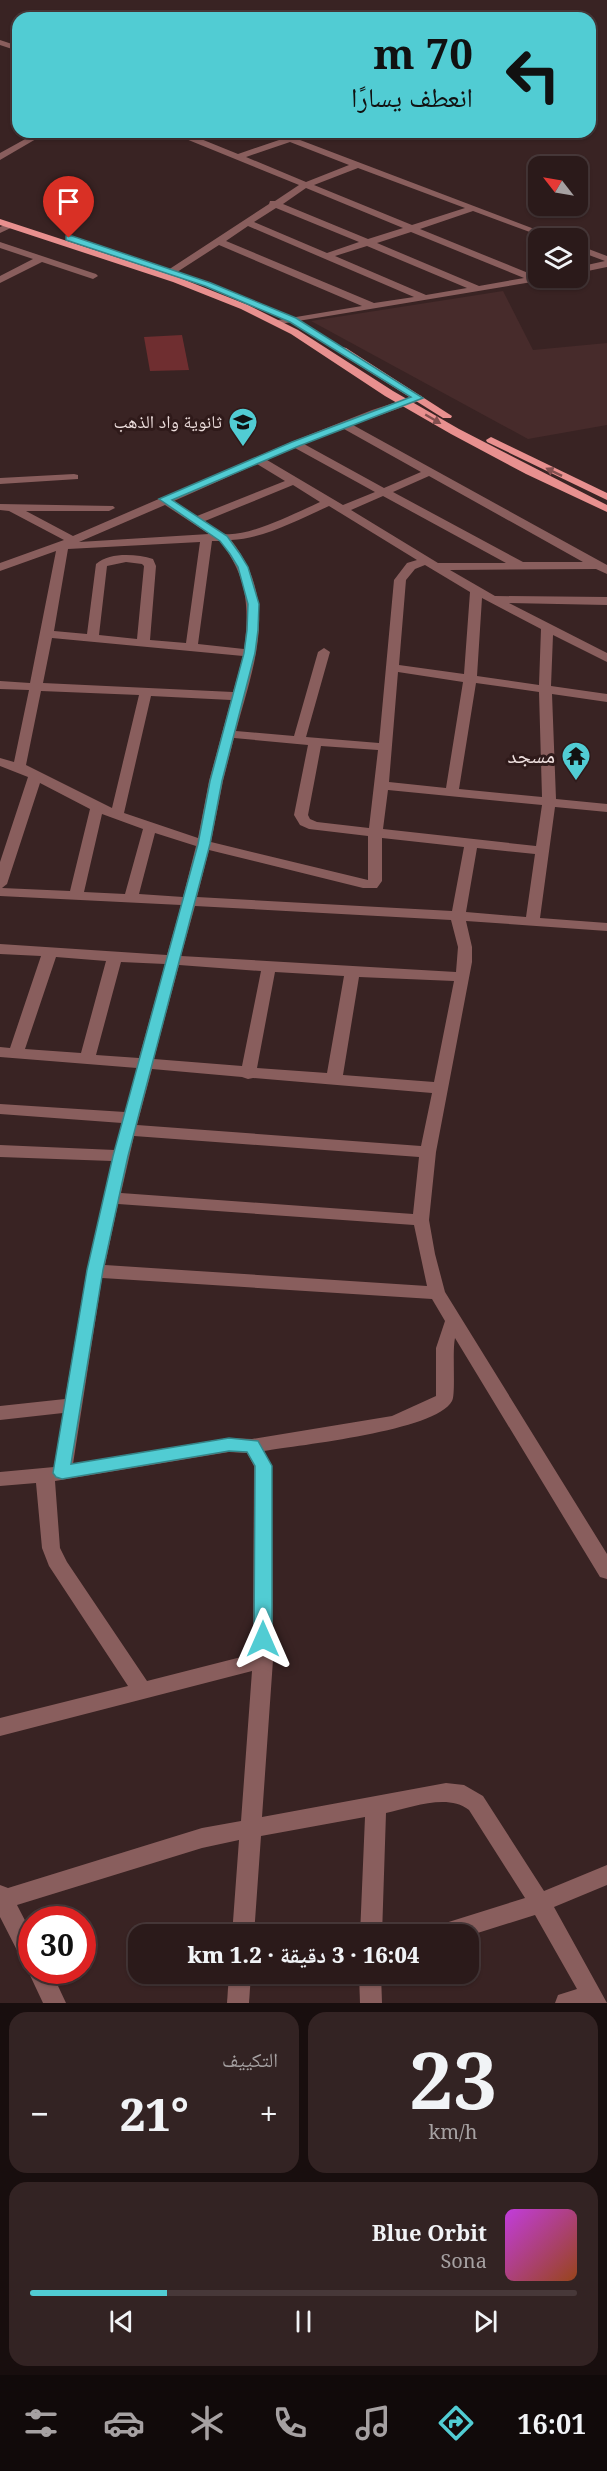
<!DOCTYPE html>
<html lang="ar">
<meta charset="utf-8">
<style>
:root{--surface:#2b1a1a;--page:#332323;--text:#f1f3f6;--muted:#a6a1a2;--line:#473839;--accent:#51ccd3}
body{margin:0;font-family:"Noto Serif","Noto Naskh Arabic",serif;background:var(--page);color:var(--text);direction:rtl;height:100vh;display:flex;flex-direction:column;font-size:22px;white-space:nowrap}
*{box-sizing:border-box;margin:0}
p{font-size:20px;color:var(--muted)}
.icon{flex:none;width:33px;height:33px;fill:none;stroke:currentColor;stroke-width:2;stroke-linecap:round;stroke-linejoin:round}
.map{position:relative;height:2003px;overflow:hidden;direction:ltr}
.sheet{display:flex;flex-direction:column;gap:9px;padding:9px;background:#180e0e;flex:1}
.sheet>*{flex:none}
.guide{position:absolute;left:12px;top:12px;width:584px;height:126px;border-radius:18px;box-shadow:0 2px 4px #0004,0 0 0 2px var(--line);direction:rtl;background:#51ccd3;color:#111;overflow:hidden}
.needle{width:39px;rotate:301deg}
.tools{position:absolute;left:528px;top:156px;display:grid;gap:12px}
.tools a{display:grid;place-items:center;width:60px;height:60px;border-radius:12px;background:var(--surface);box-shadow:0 2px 4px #0004,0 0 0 2px var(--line);font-size:30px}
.speed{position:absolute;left:18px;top:1906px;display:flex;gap:12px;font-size:30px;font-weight:700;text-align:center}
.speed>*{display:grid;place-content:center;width:78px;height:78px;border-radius:50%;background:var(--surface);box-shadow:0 2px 4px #0004,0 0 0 2px var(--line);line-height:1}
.speed .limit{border:9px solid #d22;background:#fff;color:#111}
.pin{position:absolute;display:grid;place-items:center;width:51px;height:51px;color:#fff;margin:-62px -26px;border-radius:50% 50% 50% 0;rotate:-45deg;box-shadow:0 0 6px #0007}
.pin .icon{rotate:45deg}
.me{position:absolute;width:66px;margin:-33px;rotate:0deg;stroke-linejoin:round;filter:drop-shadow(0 0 4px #0008)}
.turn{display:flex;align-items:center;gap:21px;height:126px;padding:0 24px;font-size:27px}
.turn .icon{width:78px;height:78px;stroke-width:2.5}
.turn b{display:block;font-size:42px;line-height:51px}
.big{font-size:45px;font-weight:800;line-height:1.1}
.sheet .card{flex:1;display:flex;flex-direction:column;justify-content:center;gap:9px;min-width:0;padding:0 21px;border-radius:18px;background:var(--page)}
.sheet .dial{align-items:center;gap:0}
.dial b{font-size:78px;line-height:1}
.song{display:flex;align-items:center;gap:18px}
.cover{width:72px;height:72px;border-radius:9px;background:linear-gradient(135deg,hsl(290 70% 55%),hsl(20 70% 35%))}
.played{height:6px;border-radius:3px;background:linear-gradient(90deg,var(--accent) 25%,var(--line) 25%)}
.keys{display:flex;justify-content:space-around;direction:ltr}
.heat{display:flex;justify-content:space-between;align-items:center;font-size:33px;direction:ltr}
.sheet .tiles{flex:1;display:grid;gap:9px;grid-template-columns:1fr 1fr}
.card:last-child{grid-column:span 2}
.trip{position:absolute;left:128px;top:1924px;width:351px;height:60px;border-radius:18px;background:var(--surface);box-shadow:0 2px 4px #0004,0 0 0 2px var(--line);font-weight:800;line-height:60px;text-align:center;direction:rtl}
.dock{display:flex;height:96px;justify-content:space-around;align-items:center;background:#110a0a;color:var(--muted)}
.dock .icon{width:42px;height:42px}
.dock .current{color:var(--accent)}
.dock b{font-size:27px;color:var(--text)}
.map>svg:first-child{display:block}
.built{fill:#472b2b}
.green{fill:#6f2e30}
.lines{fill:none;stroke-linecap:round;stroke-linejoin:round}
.minor{fill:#895e5d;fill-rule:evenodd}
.major{fill:#e8908f;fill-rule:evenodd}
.oneway{fill:#824f4f}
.route{fill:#51ccd3;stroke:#358589;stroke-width:1.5}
.labels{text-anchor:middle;stroke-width:6;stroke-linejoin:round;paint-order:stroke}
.far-poi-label{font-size:18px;fill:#eedfde;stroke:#2f1a1a;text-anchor:end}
.poi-label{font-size:21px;fill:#eedfde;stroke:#2f1a1a;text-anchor:end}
</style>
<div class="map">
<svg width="607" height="2003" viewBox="0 0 607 2003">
<rect width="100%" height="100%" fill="#392323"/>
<!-- built -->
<path class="built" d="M 503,291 L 533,350 L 607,343 L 607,425 L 528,439 L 311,321 Z"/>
<!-- green -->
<path class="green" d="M 182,335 L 189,370 L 150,371 L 144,337 Z"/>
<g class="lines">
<!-- minor -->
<g class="minor">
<path d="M 0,40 L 18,46 L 18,51 L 0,45 Z"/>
<path d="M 38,132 L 48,132 L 0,160 L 0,153 Z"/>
<path d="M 192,132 L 203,132 L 196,137 L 238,154 L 282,139 L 267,132 L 279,132 L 558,238 L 546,238 L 473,211 L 420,229 L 538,277 L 538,281 L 274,325 L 274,321 L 278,320 L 362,306 L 219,245 L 174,274 L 168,274 L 168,270 L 269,204 L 270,201 L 275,201 L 299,185 L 186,139 L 186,135 ZM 290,142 L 349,165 L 306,182 L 246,157 ZM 358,168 L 465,208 L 412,225 L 314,185 ZM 306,188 L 403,228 L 368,239 L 283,204 ZM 276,208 L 359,242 L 327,253 L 254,222 ZM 248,226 L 414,297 L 374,303 L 226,241 ZM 411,232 L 524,278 L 479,286 L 377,243 ZM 367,246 L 467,288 L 426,295 L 335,256 Z"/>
<path d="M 7,224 L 15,226 L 0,233 L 0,227 Z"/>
<path d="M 0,242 L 96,274 L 98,276 L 93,279 L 42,262 L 0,283 L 0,276 L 33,259 L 0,248 Z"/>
<path d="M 578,245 L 607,256 L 607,267 L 578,273 L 578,267 L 605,261 L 578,251 Z"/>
<path d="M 418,395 L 422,396 L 422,400 L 353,425 L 607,565 L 607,574 L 596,569 L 450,570 L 495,596 L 607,597 L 607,605 L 509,603 L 607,653 L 607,662 L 553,635 L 551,686 L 607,694 L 607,702 L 552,694 L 556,799 L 607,804 L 607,812 L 555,807 L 540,918 L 607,923 L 607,931 L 466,921 L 472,947 L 472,962 L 436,1152 L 429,1220 L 435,1254 L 445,1292 L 607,1554 L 607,1579 L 600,1577 L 455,1338 C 452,1352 456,1395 452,1401 C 436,1431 299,1445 264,1451 L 272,1466 L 273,1660 L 262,1817 L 446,1783 L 464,1785 L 483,1796 L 544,1891 L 607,1865 L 607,1885 L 554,1907 L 607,2003 L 555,2003 L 558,1995 L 577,1989 L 535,1915 L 468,1936 L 428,1935 L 431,1928 L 439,1925 L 525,1898 L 469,1810 C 447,1793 411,1808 386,1813 L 382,1935 L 360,1935 L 365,1817 L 261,1836 L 254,1935 L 232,1935 L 239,1840 L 202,1848 L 17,1905 L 32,1934 L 32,1971 L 51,1971 L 66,2003 L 43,2003 L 28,1971 L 30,1967 L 24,1964 L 0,1917 L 0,1885 L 8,1888 L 202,1828 L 241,1821 L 252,1671 L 0,1736 L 0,1718 L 128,1686 L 49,1566 L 42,1548 L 36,1483 L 0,1486 L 0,1472 L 54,1467 L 63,1413 L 0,1420 L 0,1406 L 65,1399 L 87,1271 L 112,1161 L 0,1157 L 0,1145 L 115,1150 L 122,1123 L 0,1114 L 0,1104 L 125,1112 L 137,1068 L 0,1057 L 0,1047 L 10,1048 L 41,956 L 0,954 L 0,944 L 167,955 L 181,905 L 0,896 L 0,862 L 28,777 L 0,766 L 0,758 L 14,762 L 29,690 L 0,689 L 0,681 L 30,683 L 56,551 L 0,571 L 0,563 L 64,540 L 9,511 L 0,510 L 0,504 L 113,506 L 115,508 L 109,511 L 26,511 L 73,536 L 291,442 L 372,410 ZM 344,429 L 421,472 L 384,488 L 304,444 ZM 295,448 L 375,492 L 343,505 L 267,460 ZM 257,464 L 285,481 L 197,516 L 174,501 ZM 429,476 L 583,562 L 523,562 L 393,492 ZM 293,485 L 320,502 C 298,512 249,537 225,534 C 219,533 211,525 205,521 ZM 383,496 L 506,563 L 438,563 L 351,510 ZM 165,505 L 209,534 L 79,542 ZM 329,506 L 417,560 L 407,563 L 394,580 L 379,743 L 306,737 L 330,652 L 324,648 L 318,652 L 294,736 L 236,731 C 254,663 280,602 231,540 C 265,538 298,520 329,506 ZM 212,541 L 220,541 C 247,576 250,607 244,649 L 198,644 ZM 200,542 L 186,643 L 150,640 L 156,566 L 153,559 C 136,554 110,552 96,564 L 87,634 L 54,631 L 68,549 ZM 126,562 L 142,564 L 144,566 L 137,639 L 99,635 L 107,566 ZM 425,565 L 470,592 L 464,674 L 399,665 L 406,580 L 415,569 ZM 482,598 L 541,629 L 539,685 L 477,676 ZM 52,638 L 243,656 L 233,692 L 43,683 ZM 398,672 L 463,682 L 446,788 L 389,782 ZM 476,683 L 539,692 L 542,797 L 459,789 ZM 41,691 L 139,695 L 112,808 L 26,765 ZM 151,696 L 231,700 L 209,781 L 198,838 L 124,813 ZM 234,738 L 308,745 L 294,815 L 300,825 L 309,829 L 368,836 L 368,880 L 211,842 L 223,781 ZM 321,746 L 378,750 L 369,828 L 317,822 L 310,819 L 308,815 ZM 40,783 L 90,809 L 70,891 L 2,888 L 7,884 ZM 388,790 L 542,805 L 536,846 L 383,829 ZM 102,814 L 143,829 L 125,894 L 84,892 ZM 155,833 L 196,846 L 183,897 L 139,894 ZM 382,838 L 464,847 L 452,911 L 197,897 L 209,850 L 363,888 L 377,888 L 382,881 ZM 477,848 L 535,854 L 526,917 L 466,912 ZM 195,906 L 451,920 L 458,947 L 456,972 L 181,956 ZM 56,957 L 106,961 L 81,1053 L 25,1049 ZM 121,962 L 165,964 L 139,1058 L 96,1055 ZM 179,965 L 261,971 L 242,1066 L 154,1059 ZM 275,972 L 344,976 L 327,1073 L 257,1068 ZM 359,977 L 454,981 L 434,1082 L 343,1075 ZM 152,1069 L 242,1077 L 248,1079 L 253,1078 L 432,1093 L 421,1146 L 137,1125 ZM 134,1136 L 419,1157 L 413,1214 L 121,1193 ZM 118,1204 L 414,1225 L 427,1286 L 105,1265 ZM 102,1278 L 432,1299 L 445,1321 L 436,1348 L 436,1396 L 392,1416 L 252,1439 L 229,1438 L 73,1464 ZM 229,1452 L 247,1453 L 254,1466 L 253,1654 L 147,1681 L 67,1562 L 60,1548 L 55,1481 Z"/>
<path d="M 74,474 L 78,475 L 78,479 L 0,484 L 0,478 Z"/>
<path d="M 229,1974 L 251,1974 L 249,2003 L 227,2003 Z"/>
<path d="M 359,1974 L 381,1974 L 382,2003 L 360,2003 Z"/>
</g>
<!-- major -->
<g class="major">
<path d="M 0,219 L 180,278 L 248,305 L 298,330 L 393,391 L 459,429 L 607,505 L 607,512 L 526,474 L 451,434 L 385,396 L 291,334 L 241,309 L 173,282 L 0,225 Z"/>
<path d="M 342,347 L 346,348 L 452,416 L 451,418 L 443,418 L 338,352 L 337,350 Z"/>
<path d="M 491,437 L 607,493 L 607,500 L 487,442 L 486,440 Z"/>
</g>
</g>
<!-- one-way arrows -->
<defs><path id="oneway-solid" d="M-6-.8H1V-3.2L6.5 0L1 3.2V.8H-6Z" transform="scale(1.5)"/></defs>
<g class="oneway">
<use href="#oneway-solid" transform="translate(433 419) rotate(30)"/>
<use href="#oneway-solid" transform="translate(554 472) rotate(-154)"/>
</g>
<!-- route -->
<path class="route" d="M 66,236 L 72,236 L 211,283 L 296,318 L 423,398 L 299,446 L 172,500 L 227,536 L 240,554 L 248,567 L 259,604 L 258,630 L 255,653 L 222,781 L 210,844 L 128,1156 L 103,1270 L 71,1464 L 229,1438 L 258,1441 L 272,1466 L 272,1639 L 270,1644 L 263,1646 L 257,1644 L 254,1639 L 255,1466 L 247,1452 L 229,1451 L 62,1479 L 56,1477 L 53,1473 L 87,1270 L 113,1156 L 198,844 L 210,781 L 244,653 L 247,630 L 248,604 L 238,567 L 230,554 L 220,541 L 159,499 L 292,442 L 411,397 L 290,322 L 205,286 L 66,240 Z"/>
<!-- icons -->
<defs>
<g id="school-pin" transform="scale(1.5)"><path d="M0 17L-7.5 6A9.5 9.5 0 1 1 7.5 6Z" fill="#51ccd3" stroke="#2f1a1a"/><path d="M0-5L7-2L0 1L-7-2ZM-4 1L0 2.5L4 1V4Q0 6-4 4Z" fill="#111"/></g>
<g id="temple-pin" transform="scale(1.5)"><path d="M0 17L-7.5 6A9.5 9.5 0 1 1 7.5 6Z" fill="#51ccd3" stroke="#2f1a1a"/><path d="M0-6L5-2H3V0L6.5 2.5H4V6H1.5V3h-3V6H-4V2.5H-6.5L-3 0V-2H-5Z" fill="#111"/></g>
</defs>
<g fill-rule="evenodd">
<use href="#school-pin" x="243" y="422"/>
<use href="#temple-pin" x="576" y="756"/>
</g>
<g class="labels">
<!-- far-poi labels -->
<g class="far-poi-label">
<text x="222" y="428">ثانوية واد الذهب</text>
</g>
<!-- poi labels -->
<g class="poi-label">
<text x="555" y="763">مسجد</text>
</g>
</g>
</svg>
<div class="tools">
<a><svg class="needle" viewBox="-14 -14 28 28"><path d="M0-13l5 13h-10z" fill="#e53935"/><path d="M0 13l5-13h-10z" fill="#a6a1a2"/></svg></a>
<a><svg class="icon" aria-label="layers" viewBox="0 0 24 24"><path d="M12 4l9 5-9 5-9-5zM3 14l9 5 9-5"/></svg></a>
</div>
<div class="speed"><div class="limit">30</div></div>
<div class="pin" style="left:69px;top:238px;background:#d93025"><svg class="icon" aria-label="arrive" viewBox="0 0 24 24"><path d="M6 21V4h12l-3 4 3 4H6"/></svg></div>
<svg class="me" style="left:263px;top:1639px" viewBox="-20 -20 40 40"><path d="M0-17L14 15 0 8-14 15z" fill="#51ccd3" stroke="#fff" stroke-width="4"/></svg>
<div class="trip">16:04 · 3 دقيقة · 1.2 km</div>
<div class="guide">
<div class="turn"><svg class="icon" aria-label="left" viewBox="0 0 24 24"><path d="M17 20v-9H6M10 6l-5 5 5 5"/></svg><div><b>70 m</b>انعطف يسارًا</div></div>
</div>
</div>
<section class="sheet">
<div class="tiles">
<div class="card dial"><b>23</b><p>km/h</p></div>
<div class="card"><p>التكييف</p>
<div class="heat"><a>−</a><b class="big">21°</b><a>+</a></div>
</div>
<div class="card">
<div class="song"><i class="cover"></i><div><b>Blue Orbit</b><p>Sona</p></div></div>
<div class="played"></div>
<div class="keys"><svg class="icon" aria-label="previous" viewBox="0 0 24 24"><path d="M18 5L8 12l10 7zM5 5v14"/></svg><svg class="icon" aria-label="pause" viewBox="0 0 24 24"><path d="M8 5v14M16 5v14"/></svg><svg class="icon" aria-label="next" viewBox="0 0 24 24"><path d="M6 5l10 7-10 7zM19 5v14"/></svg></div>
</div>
</div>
</section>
<nav class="dock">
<b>16:01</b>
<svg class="icon current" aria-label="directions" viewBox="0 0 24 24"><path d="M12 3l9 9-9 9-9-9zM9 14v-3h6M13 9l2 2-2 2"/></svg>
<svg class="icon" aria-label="music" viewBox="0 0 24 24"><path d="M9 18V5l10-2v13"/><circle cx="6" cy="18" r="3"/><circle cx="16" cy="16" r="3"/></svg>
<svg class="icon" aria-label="phone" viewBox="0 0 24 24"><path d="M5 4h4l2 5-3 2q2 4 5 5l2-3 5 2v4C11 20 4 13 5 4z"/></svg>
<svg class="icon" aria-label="climate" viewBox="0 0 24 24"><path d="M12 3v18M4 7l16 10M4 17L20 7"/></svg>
<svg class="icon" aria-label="car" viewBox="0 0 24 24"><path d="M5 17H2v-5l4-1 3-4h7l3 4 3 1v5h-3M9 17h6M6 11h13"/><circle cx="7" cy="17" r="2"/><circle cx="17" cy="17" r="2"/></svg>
<svg class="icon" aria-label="filters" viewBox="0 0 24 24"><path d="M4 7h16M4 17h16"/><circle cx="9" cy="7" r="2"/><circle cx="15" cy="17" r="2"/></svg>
</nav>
